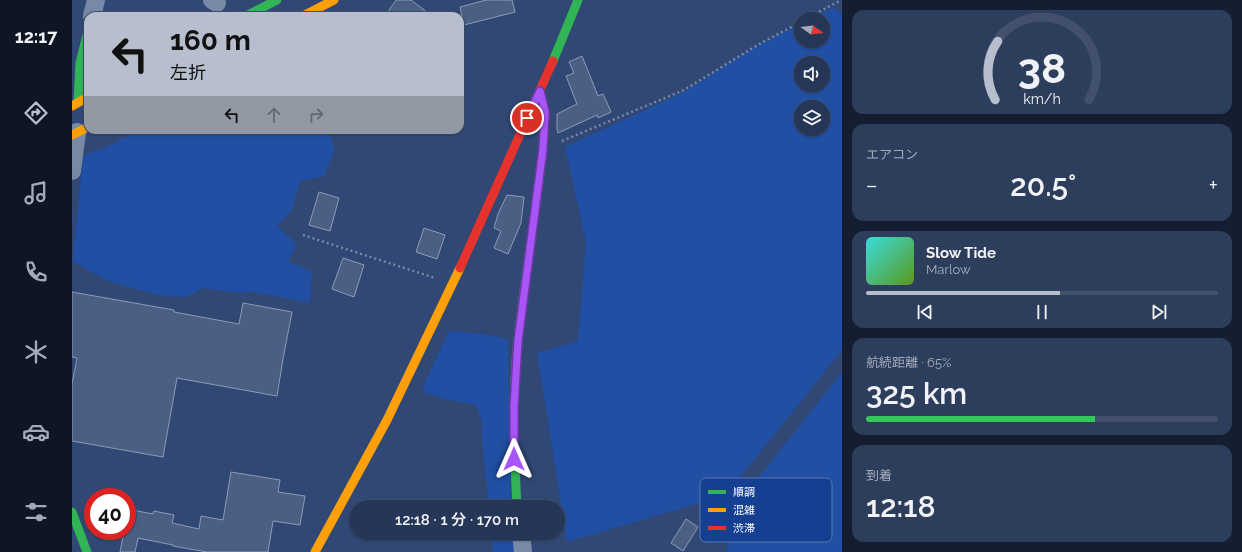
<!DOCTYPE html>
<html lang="ja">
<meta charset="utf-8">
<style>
:root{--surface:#253657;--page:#2d3e5d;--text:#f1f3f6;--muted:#a3abba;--line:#42506d;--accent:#b7bfce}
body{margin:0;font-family:Raleway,"Noto Sans JP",sans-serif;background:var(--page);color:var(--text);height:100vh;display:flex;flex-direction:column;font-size:15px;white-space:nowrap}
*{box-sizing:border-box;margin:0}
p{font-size:13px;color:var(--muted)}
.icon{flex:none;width:22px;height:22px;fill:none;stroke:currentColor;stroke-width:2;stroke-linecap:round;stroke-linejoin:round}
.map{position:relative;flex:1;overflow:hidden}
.panel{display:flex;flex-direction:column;gap:10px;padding:10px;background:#141e30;width:400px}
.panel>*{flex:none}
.banner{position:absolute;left:12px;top:12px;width:380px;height:122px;border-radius:12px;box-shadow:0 1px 3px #0004,0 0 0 1px var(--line);background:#b7bfce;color:#111;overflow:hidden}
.needle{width:26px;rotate:105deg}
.fabs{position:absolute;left:722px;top:12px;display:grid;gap:8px}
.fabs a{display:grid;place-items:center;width:36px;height:36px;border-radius:50%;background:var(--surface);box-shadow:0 1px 3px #0004,0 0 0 1px var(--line);font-size:20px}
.speed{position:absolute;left:12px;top:488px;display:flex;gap:8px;font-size:20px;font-weight:700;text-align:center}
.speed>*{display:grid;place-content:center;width:52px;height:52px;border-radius:50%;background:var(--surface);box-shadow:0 1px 3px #0004,0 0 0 1px var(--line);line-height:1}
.speed .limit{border:6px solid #d22;background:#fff;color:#111}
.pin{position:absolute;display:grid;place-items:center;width:34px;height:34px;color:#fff;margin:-17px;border:2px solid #fff;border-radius:50%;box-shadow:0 1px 4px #0007}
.me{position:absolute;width:44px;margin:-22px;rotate:0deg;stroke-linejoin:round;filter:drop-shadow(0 0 3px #0008)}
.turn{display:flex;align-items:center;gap:14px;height:84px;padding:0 20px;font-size:18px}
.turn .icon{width:52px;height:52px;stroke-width:2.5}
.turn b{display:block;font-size:28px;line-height:34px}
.lanes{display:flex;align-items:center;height:38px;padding:0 20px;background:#0003;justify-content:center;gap:20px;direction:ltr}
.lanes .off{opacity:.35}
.big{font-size:30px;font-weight:600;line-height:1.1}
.panel .widget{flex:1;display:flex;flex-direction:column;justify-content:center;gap:6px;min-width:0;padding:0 14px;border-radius:12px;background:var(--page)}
.panel .dial{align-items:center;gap:0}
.dial svg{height:104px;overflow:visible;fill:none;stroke:var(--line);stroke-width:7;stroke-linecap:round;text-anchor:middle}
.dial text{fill:var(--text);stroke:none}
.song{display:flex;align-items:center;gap:12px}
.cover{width:48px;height:48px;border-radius:6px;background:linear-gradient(135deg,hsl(180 70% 55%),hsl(90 70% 35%))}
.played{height:4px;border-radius:2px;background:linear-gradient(90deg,var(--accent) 55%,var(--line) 55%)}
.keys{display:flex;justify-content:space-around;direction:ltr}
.heat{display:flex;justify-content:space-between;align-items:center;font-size:22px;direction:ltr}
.charge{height:6px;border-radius:3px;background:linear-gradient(90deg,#34c759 65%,var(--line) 0)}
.trip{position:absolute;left:277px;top:500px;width:216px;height:40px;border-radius:20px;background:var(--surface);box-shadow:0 1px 3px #0004,0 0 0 1px var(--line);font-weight:600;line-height:40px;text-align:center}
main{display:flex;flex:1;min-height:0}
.tab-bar{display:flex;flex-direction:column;width:72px;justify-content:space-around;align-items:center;background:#0f1623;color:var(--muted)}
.tab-bar .icon{width:28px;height:28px}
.tab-bar .active{color:var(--accent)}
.tab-bar b{font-size:18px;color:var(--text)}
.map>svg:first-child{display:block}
.green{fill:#204fa3;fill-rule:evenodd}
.building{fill:#4b5e83;stroke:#8d9cb5}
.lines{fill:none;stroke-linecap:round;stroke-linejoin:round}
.path{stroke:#7889a7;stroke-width:2.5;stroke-dasharray:2 3;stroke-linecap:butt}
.street{stroke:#7889a7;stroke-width:18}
.fast{stroke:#30b455;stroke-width:9}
.slow{stroke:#ff9f0a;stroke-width:9}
.jam{stroke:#e5322d;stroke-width:9}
.route-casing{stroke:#6d37a1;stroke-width:10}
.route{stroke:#a855f7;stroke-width:7}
.key{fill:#153f90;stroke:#5b79b1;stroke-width:1}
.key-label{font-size:11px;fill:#fff}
</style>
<main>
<nav class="tab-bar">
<b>12:17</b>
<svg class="icon active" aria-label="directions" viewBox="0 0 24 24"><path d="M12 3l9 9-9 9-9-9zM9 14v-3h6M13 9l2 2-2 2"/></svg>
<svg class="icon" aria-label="music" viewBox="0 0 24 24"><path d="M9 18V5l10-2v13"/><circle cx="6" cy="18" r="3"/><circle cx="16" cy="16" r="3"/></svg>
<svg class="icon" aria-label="phone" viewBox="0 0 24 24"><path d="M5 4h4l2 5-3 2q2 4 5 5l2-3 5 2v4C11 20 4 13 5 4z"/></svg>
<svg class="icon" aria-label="climate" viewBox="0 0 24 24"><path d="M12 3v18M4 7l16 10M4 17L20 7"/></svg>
<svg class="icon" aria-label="car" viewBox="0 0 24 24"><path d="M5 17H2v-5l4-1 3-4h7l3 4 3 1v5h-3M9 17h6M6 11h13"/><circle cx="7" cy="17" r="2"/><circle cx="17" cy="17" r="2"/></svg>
<svg class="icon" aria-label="filters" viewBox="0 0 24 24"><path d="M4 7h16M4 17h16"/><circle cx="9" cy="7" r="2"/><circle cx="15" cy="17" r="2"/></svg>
</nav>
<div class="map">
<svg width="770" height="552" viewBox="0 0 770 552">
<rect width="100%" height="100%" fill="#314874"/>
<!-- green -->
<g class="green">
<path d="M 760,8 L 770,13 L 770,350 L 662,485 L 631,502 L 495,542 L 465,353 L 506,341 L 514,242 L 493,147 L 612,92 L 688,44 L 729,24 L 729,41 L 751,41 L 751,19 L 738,19 ZM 729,63 L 751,63 L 751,85 L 729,85 ZM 729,107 L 751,107 L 751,129 L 729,129 Z"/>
<path d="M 68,130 L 260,130 L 258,131 L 262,152 L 252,176 L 228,181 L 220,210 L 205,226 L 225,244 L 216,261 L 240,272 L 238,303 L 182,292 L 165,293 L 131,288 L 115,297 L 91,296 L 59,288 L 34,280 L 1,261 L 11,156 L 34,147 Z"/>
<path d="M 377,331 L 411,334 L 436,339 L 439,507 L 417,507 L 410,442 L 410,421 L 404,405 L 372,399 L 351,392 L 353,382 Z"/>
<path d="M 770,372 L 770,552 L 654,552 L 683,482 Z"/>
<path d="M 419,533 L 442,533 L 444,552 L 421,552 Z"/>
</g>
<!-- building -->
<g class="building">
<path d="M 324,0 L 339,0 L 360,16 L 313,16 Z"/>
<path d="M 414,0 L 440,0 L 443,12 L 392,25 L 388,7 Z"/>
<path d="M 510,56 L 526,96 L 531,94 L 539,112 L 526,118 L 525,115 L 486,133 L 485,129 L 485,114 L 505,104 L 494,76 L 502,73 L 497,62 Z"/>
<path d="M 247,192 L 267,198 L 258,231 L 237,225 Z"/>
<path d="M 435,195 L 452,197 L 449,223 L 436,254 L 422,248 L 429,231 L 422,228 L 426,214 Z"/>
<path d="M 352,228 L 373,235 L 365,259 L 344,252 Z"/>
<path d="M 271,258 L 292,265 L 282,297 L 260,289 Z"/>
<path d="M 0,292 L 102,310 L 102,312 L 167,324 L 171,303 L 220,312 L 211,359 L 205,396 L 105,378 L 91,457 L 0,441 L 0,384 L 5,358 L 0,357 Z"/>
<path d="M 159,472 L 208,480 L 206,492 L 233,496 L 228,525 L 201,521 L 196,552 L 135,552 L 101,546 L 101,545 L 66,538 L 63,552 L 48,552 L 52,531 L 55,531 L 55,509 L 81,514 L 82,511 L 102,515 L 100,523 L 127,529 L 129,516 L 151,520 Z"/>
<path d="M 614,519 L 626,527 L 611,551 L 599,543 Z"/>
</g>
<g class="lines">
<!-- path -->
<g class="path">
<path d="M 734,19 L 769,0"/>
<path d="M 490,141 L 612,90 L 689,43 L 729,22"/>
<path d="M 231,235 L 363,278"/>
</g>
<!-- street -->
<g class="street">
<path d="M 140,0 L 145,3"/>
<path d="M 20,16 L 24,0"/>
<path d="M 0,171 L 5,132"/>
<path d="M 449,533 L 451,552"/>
</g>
<!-- fast -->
<g class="fast">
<path d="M 174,16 L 205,0"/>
<path d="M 481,61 L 506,0"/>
<path d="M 6,102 L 8,63 L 16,31"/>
<path d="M 445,507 C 442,451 440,395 446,340 C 451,295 458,249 464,204"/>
<path d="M 0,512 L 15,552"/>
</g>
<!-- slow -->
<g class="slow">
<path d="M 231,16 L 262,0"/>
<path d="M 0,106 L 16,97"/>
<path d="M 0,135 L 16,127"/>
<path d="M 464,204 L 471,149 L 473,112 L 468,91"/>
<path d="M 243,552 L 315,420 L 388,268"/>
</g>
<!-- jam -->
<path class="jam" d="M 388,268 L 481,61"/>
</g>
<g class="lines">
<!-- route casing -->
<g class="route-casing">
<path id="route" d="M 442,459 L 442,407 L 446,341 L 471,149 L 473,112 L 468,91 L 455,118"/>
</g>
<!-- route -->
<use href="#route" class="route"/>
</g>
<!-- legend -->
<rect x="628" y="478" width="132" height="64" rx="6" class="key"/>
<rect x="636" y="490" width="18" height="4" fill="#30b455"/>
<rect x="636" y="508" width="18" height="4" fill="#ff9f0a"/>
<rect x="636" y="526" width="18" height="4" fill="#e5322d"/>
<g class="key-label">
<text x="661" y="496">順調</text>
<text x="661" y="514">混雑</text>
<text x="661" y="532">渋滞</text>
</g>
</svg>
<div class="fabs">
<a><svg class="needle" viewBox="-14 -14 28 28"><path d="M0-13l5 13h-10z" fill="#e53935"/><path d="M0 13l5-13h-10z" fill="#a3abba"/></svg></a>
<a><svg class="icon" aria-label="sound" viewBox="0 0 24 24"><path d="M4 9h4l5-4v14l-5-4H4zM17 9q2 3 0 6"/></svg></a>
<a><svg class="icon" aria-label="layers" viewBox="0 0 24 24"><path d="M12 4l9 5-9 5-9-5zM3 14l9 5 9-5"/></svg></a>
</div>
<div class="speed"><div class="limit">40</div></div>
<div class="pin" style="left:455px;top:118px;background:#d93025"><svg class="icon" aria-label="arrive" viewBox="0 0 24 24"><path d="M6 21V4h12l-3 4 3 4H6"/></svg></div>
<svg class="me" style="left:442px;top:459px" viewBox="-20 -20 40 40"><path d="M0-17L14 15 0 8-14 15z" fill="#a855f7" stroke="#fff" stroke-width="4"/></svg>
<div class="trip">12:18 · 1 分 · 170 m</div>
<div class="banner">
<div class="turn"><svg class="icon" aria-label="left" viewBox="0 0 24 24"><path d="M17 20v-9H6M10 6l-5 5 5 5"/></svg><div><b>160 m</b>左折</div></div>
<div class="lanes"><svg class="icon" aria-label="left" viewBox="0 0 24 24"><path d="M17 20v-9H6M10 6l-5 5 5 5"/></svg><svg class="icon off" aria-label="ahead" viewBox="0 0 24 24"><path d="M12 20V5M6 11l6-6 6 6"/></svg><svg class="icon off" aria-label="right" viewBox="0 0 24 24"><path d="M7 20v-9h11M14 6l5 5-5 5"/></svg></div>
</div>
</div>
<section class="panel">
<div class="widget dial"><svg viewBox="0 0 100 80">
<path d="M14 69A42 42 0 1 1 86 69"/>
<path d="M14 69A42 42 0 0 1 16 24" stroke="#b7bfce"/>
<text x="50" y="56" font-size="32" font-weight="700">38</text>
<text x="50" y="72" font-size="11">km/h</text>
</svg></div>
<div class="widget"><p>エアコン</p>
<div class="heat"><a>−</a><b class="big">20.5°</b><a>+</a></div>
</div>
<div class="widget">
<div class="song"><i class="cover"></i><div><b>Slow Tide</b><p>Marlow</p></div></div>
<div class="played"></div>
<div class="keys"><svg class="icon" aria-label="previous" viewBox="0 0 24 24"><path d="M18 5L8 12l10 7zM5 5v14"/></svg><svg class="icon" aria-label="pause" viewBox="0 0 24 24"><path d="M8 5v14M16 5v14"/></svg><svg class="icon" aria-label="next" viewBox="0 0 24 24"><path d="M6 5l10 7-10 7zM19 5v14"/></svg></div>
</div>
<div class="widget"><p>航続距離 · 65%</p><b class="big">325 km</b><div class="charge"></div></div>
<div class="widget"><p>到着</p><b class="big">12:18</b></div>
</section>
</main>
